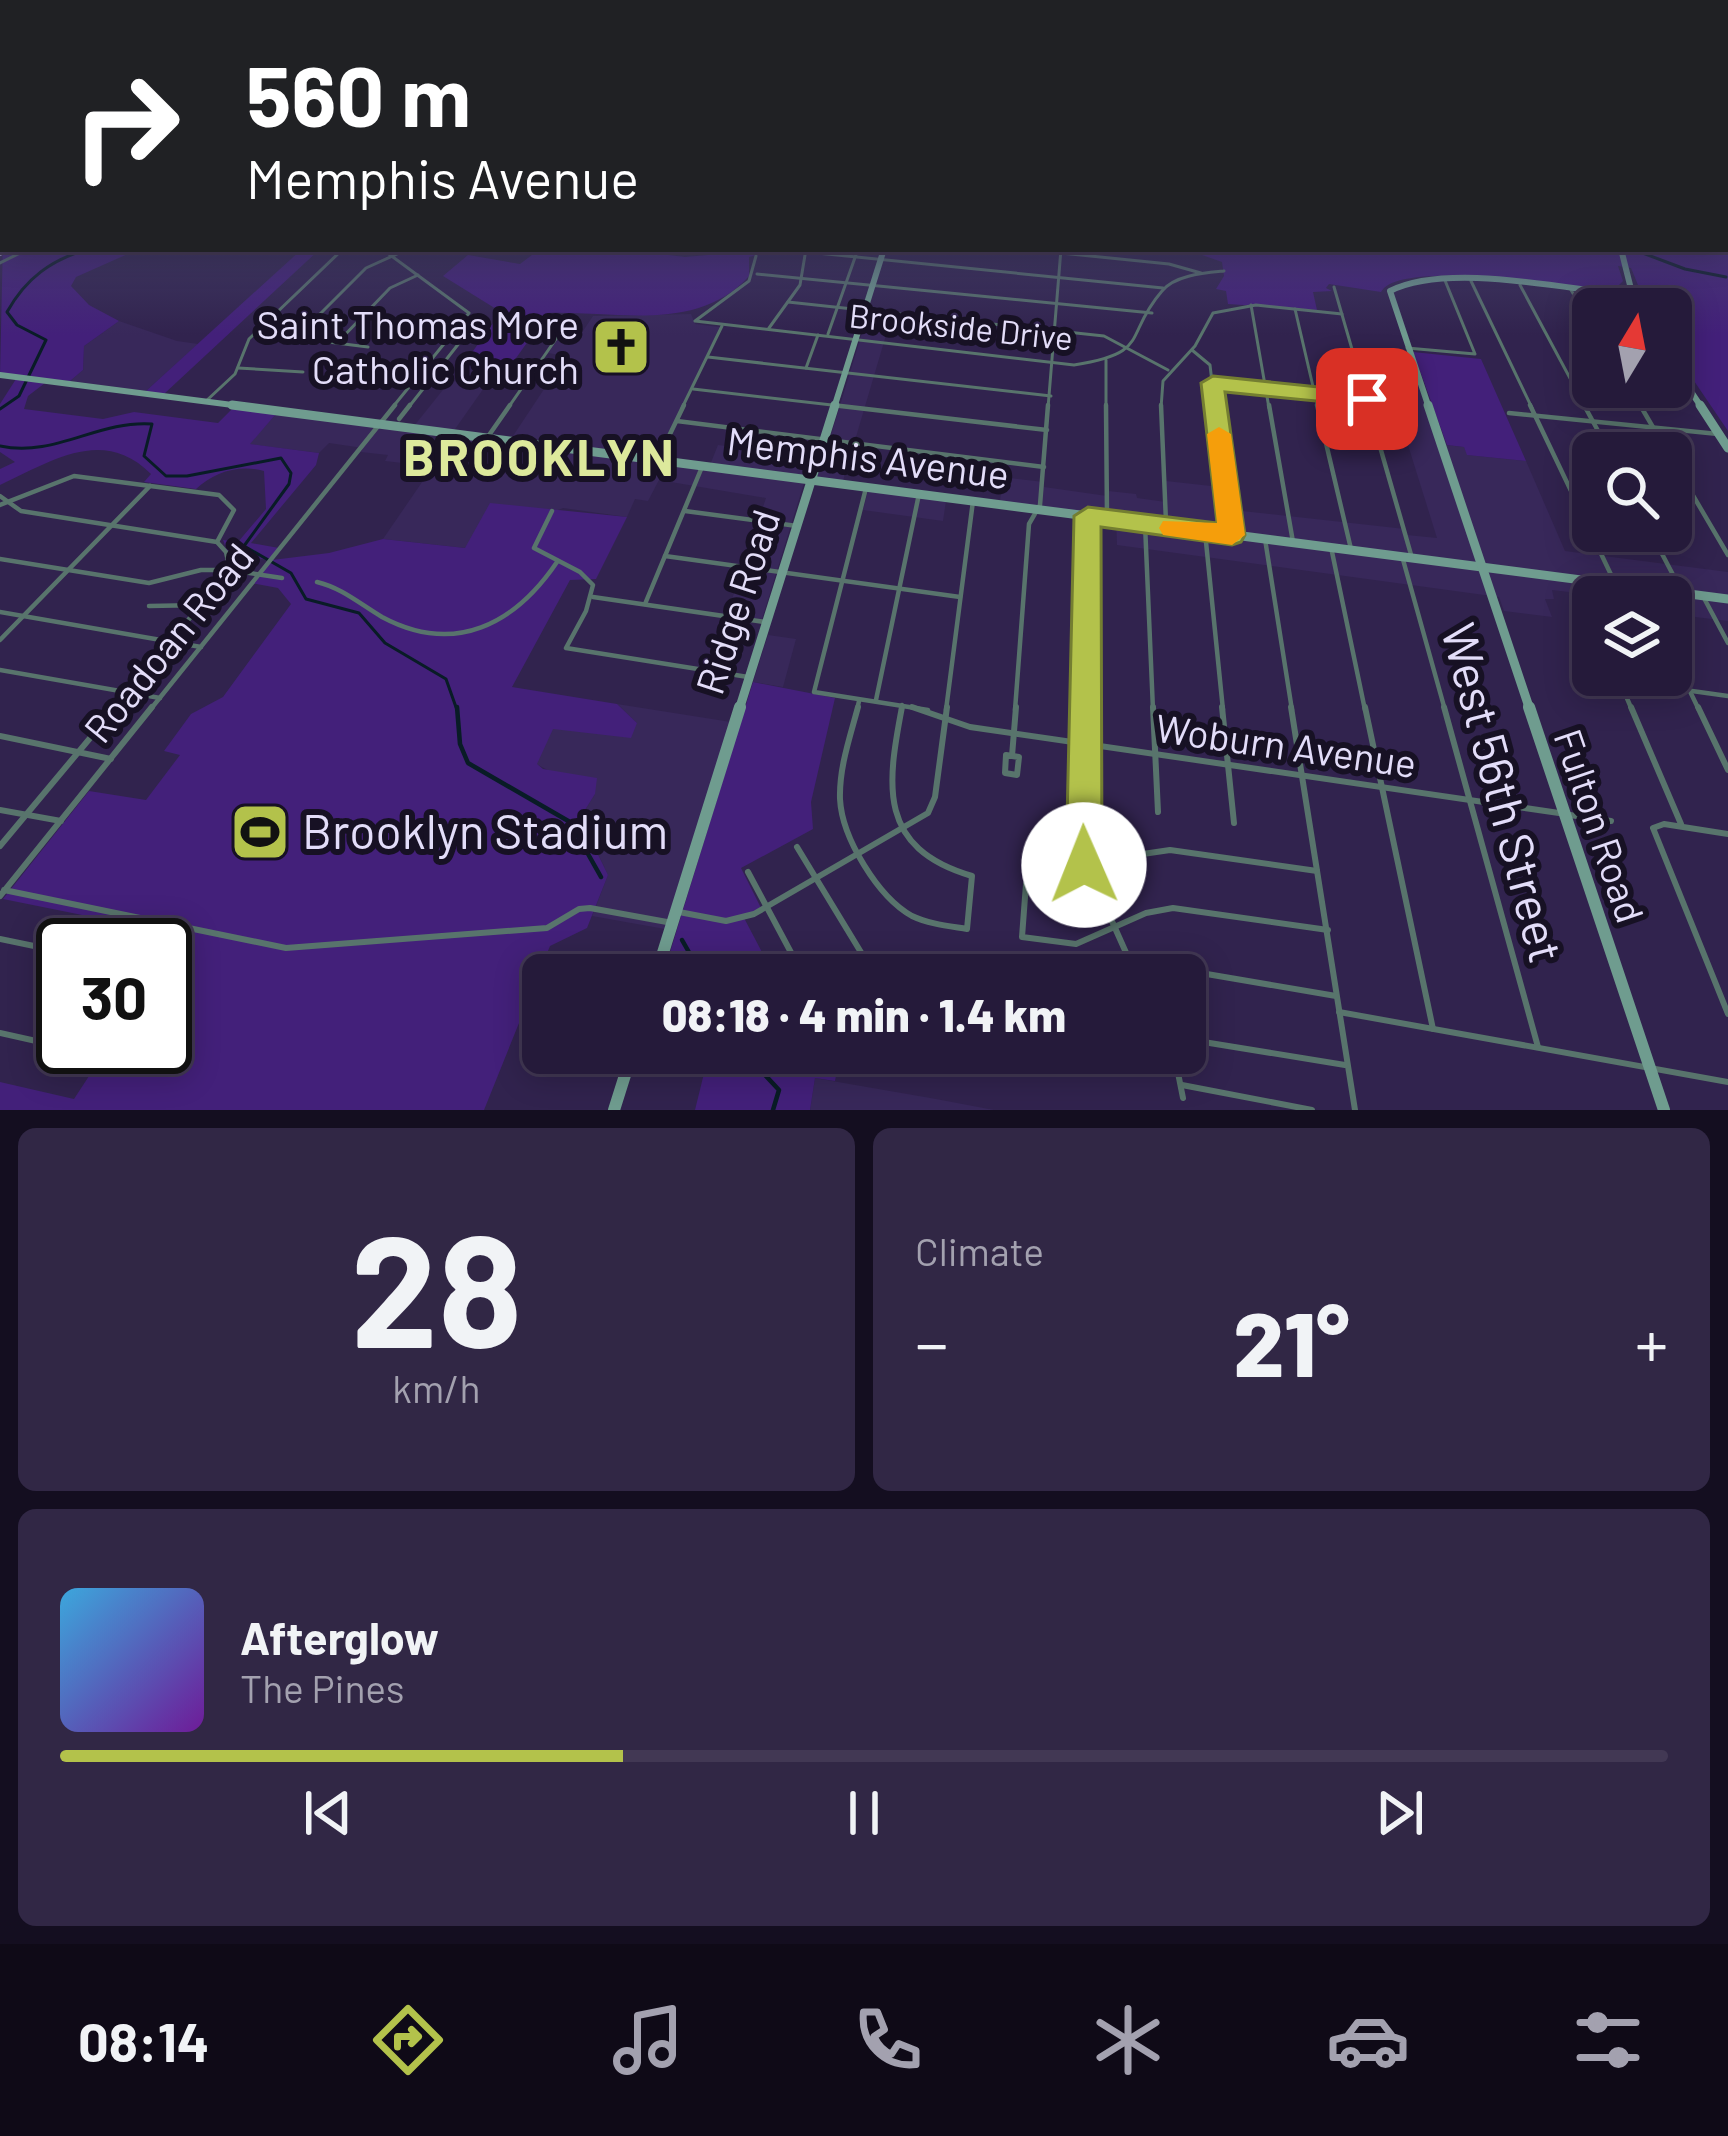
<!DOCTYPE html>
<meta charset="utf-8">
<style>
:root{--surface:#251a3a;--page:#312745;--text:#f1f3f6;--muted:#a3a1af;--line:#423854;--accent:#b3c24b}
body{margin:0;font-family:Barlow,sans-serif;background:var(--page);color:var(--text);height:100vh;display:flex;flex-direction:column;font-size:45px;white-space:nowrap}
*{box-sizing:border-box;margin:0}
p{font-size:39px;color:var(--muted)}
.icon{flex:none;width:66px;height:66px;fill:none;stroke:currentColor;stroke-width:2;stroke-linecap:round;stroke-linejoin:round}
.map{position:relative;height:1110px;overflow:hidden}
.panel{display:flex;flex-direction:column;gap:18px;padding:18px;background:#140e20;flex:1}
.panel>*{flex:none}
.banner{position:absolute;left:0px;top:0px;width:1728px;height:252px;box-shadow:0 6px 30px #0003,0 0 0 3px var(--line);background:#202124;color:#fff;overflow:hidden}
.needle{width:78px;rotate:10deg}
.fabs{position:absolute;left:1572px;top:288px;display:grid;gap:24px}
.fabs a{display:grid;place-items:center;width:120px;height:120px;border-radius:18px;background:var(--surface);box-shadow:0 6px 30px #0003,0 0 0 3px var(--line);font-size:60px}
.speed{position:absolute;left:36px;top:918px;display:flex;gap:24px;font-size:60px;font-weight:700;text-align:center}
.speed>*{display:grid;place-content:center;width:156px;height:156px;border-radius:50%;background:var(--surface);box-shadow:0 6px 30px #0003,0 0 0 3px var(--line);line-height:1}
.speed .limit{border:6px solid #111;border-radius:18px;background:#fff;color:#111}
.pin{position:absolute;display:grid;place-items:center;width:102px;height:102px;color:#fff;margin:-51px;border-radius:24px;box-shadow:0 6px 18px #0006}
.me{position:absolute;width:132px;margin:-66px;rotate:359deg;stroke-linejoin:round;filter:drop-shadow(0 0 9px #0008)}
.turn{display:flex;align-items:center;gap:42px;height:252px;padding:0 48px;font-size:54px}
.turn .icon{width:156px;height:156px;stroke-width:2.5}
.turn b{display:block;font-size:84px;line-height:102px}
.big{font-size:90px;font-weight:800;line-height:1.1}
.panel .widget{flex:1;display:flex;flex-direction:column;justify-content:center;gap:18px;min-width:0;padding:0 42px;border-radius:18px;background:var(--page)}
.panel .dial{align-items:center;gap:0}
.dial b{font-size:156px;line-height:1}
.song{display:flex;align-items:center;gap:36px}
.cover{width:144px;height:144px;border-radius:18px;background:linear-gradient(135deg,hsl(200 70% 55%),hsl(280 70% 35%))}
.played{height:12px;border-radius:6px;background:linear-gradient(90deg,var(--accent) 35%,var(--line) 35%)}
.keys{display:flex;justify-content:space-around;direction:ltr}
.heat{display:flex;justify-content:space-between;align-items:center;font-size:66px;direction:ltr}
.panel .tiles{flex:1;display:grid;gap:18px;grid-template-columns:1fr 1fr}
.widget:last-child{grid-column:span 2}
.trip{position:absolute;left:522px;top:954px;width:684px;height:120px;border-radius:18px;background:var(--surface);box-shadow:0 6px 30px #0003,0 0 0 3px var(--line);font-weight:800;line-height:120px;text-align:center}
.menu{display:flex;height:192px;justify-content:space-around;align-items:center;background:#0f0a17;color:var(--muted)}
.menu .icon{width:84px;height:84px}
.menu .selected{color:var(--accent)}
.menu b{font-size:54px;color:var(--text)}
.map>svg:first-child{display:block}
.built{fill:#38285a}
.green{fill:#43207a}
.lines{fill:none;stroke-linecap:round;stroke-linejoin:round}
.stream-far1{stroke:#091c26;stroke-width:3}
.stream{stroke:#091c26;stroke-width:4.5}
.street-far2{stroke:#58746c;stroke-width:3}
.street-far1{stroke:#58746c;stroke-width:4.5}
.street{stroke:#58746c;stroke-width:6}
.secondary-far2{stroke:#6f9c8f;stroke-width:6}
.secondary-far1{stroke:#6f9c8f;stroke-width:9}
.secondary{stroke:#6f9c8f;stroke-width:12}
.rail-casing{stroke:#c1bad9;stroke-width:6}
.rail{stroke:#171124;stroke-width:3;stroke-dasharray:6;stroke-linecap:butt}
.route{fill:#b3c24b;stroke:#747e31;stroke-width:3}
.slow{fill:#f59e0b}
.labels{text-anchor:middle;stroke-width:12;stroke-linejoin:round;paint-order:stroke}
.far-street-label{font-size:33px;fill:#e3ddf9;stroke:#171124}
.poi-label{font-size:39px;fill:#e3ddf9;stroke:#171124;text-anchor:end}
.street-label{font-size:39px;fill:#e3ddf9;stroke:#171124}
.near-street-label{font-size:48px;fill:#e3ddf9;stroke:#171124}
.near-poi-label{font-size:48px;fill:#e3ddf9;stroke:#171124;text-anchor:start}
.district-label{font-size:51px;font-weight:bold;letter-spacing:3px;fill:#dde99c;stroke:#171124}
</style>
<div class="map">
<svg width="1728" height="1110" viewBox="0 0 1728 1110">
<rect width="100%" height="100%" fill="#31234e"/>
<!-- built -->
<g class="built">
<path d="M 691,314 L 695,324 L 720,327 L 657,458 L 511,439 L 566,356 L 548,353 L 560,336 L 579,337 L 593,316 Z"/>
<path d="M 119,321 L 177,341 L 198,344 L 146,391 L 70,381 L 83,370 L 84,346 Z"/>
<path d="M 865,323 L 889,325 L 843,481 L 710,465 L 718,445 L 824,458 Z"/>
<path d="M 1384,368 L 1420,372 L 1447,445 L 1464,447 L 1468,455 L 1526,461 L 1565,551 L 1728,572 L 1728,621 L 1671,614 L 1671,597 L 1620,588 L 1622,597 L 1593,597 L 1593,609 L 1586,594 L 1552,590 L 1554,599 L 1545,599 L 1552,617 L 1504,611 L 1499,597 L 1117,545 L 1116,516 L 1000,502 L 1002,482 L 1010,482 L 1010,478 L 1044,482 L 1044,487 L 1107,496 L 1108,491 L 1136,494 L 1137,498 L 1166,502 L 1166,481 L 1229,488 L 1233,510 L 1405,529 L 1407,535 L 1437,538 Z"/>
<path d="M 450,381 L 486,385 L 453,432 L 414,426 Z"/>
<path d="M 276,414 L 433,434 L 411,464 L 385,461 L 388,455 L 361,452 L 363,448 L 329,443 L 319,453 L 249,444 Z"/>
<path d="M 453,437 L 804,483 L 762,619 L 727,614 L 766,498 L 659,480 L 648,501 L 635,499 L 627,517 L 563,508 L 465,548 L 383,539 Z"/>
<path d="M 868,491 L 946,501 L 943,521 L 863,510 Z"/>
<path d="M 768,635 L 796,639 L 783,687 L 753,682 Z"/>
<path d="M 617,704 L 731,722 L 665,929 L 592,916 L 608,875 L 580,818 L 595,794 L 536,764 L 552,729 L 637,723 Z"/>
<path d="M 815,1078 L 936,1099 L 994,1110 L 810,1110 Z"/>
</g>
<!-- green -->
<g class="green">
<path d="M 1726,214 L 1728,215 L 1728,431 L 1671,347 L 1671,309 L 1648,309 L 1631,268 L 1618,266 L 1623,281 L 1613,291 C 1572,287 1399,258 1381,292 L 1329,284 L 1326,288 L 1332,291 L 1313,292 L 1317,310 L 1228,304 L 1226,291 L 1216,289 L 1224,276 L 1222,262 L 1185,249 L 1725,249 Z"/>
<path d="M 3,239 L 3,249 L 139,249 L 76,277 L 71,286 L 89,305 L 119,321 L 84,346 L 83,370 L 70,381 L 0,375 Z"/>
<path d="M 302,249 L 320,249 L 164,394 L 146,391 Z"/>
<path d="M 540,249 L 619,249 L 685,257 L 777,249 L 749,257 L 749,276 C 698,333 616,311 548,313 L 502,378 L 472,374 L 482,360 L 468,358 L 501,312 L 443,276 L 468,255 L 520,264 Z"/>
<path d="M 1413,352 L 1481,359 L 1526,461 L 1467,455 L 1464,447 L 1447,445 Z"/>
<path d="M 16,379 L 45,383 L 28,396 L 24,409 L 103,419 L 134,412 L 218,423 L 233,408 L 276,414 L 250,444 L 319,453 L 316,465 L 251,543 L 279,548 L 272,560 L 329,553 L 383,539 L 465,548 L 490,503 L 627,517 L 596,579 L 570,580 L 512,687 L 617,704 L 637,723 L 631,738 L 553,729 L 537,764 L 543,769 L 597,778 L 595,794 L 580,818 L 608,875 L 587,928 L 550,946 L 484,1110 L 0,1110 L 0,1082 L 74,1099 L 108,1047 L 165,1047 L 165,960 L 181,935 L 3,899 L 89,791 L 146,800 L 180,755 L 164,751 L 191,714 L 223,697 L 291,604 L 278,588 L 251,583 L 269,560 L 242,556 L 233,566 L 223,540 L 238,542 L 266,509 L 264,471 C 239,464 214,472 196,489 L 144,482 L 151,474 C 103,426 52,461 0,485 L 0,469 L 15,462 L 0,452 L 0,404 Z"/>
<path d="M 753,682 L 835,698 L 811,802 L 813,829 L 741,868 L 761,908 L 743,916 L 774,975 L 663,975 Z"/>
<path d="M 709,1053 L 840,1053 L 835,1081 L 815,1078 L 810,1110 L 695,1110 Z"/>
</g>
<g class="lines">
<!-- stream-far1 -->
<g class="stream-far1">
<path d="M 635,249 L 731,249"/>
<path d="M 1632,249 L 1685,269 L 1726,277"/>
<path d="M 0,409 L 19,396 L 46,340 L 17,325 L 7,312 C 26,278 51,260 88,249"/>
<path d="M 0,446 C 54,458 98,420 152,424 L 144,456 L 166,476 L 187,476 L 281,458 L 291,473 L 289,484 L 244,546 L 291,573 L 306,599 L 359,613 L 385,643 L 446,679 L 457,710"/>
</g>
<!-- stream -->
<g class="stream">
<path d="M 457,707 L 460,744 L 468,763 L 570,822 L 601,877"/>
<path d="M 682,940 L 702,975"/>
<path d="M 758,1053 L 765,1075 L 779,1090 L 773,1110"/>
</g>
<!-- street-far2 -->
<g class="street-far2">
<path d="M 1725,194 L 1726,218"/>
<path d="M 382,249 L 469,313 L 392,408"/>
<path d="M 807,252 L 1163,288"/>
<path d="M 1061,253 L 1169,264 L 1201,273"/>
<path d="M 756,256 L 749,281 L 695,321 L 1074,365 C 1152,353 1123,336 1162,291 C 1175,275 1204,273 1224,271"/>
<path d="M 0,263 L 28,249"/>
<path d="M 757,274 L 1152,313"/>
<path d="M 1471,281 L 1532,408"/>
<path d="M 1520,285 L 1586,408"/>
<path d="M 1334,287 L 1369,408"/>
<path d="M 1571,290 L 1593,327"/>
<path d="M 788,302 L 1104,336 L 1168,370"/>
<path d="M 1251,305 L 1269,408"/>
<path d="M 1295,309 L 1318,408"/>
<path d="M 769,328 L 800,285 L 806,249"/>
<path d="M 828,334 L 858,249"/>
<path d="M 337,343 L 390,288 L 418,275"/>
<path d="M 368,347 L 304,339 L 301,333 L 366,268 L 408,249"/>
<path d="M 1407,348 L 1475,354 L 1444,278"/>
<path d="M 1192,350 L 1210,365 L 1215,408"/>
<path d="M 708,357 L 1051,396"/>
<path d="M 1106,360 L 1106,408"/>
<path d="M 238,368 L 303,372"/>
<path d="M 806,368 L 818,335"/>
<path d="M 1213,383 L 1392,401"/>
<path d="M 1629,387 L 1641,408"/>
<path d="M 693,389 L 858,408"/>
<path d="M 205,402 L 235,374 L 249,339 L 343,249"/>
<path d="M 408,408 L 471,328 L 460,326"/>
<path d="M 508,408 L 572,316"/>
<path d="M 682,408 L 722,326"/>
<path d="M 1048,408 L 1061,249"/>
<path d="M 1161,408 L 1163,381 L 1195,346 L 1213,313 L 1256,305 L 1342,314"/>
</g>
<!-- street-far1 -->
<g class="street-far1">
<path d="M 832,405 L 1047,430"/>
<path d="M 1106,405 L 1107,516"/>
<path d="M 1161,405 L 1166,522"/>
<path d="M 1215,405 L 1231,531"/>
<path d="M 1269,405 L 1293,542"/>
<path d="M 1317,405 L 1351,549"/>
<path d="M 1368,405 L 1412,558"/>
<path d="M 1530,405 L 1615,583"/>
<path d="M 1584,405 L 1610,453"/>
<path d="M 1640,405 L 1668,453"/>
<path d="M 1509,413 L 1718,434"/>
<path d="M 399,419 L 410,405"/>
<path d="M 677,421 L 1044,467"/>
<path d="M 487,438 L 510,405"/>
<path d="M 1671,458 L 1728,555"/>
<path d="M 657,461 L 684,405"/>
<path d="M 866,488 L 814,692 L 928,710"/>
<path d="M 0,496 L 21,511 L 217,542 L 226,552 L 230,570 L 282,578"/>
<path d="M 0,505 L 74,476 L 219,495 L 234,510 L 217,542"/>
<path d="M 552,511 L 534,548 L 580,572 L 593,585 L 586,611 L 566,648 L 748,677"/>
<path d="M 685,511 L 797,526"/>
<path d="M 1145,524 L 1153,710"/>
<path d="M 1650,531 L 1681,590"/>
<path d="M 1205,532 L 1223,710"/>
<path d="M 1265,539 L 1292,710"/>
<path d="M 1331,547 L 1365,710"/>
<path d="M 665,556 L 960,597"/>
<path d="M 1402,556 L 1445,710"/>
<path d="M 0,559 L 149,583 L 201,570 L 230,570"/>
<path d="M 317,582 C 342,588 360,604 382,617 C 455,656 515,624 557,562"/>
<path d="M 1578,584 L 1593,618"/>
<path d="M 593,597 L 765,622"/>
<path d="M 1705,600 L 1728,643"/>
<path d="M 645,604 L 702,467"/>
<path d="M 149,606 L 202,605"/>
<path d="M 0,612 L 201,647"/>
<path d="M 0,640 L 150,486"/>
<path d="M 1671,652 L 1699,710"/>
<path d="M 0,670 L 160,698"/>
<path d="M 1617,675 L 1632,710"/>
<path d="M 1692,691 L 1728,696"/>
<path d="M 876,700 L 919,494"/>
<path d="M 113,710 L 230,570"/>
<path d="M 150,710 L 395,405"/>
<path d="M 857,710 L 859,701"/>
<path d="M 901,710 L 902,705"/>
<path d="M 946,710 L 973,501"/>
<path d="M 1015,710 L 1029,524 L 1040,505 L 1048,405"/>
<path d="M 1085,710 L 1088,516"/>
</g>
<!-- street -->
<g class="street">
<path d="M 858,707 C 850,737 839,768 840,799 C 842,838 878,897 912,916 C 929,924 949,926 967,929 L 972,876 C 877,848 887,785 902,707"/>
<path d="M 912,707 L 970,727 L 1559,813"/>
<path d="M 1085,707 L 1082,854 L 1136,975"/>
<path d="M 1153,707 L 1158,812"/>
<path d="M 1222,707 L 1234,823"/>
<path d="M 1291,707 L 1355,1110"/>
<path d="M 1365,707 L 1433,1029"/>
<path d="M 1444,707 L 1538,1047"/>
<path d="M 1631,707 L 1681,824"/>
<path d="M 1698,707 L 1728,770"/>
<path d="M 0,736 L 111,759"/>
<path d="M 1006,755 L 1019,757 L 1017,775 L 1005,773 Z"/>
<path d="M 1012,756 L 1016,707"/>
<path d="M 0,810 L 61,821"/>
<path d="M 1570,815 L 1611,821"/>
<path d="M 1728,834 L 1664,824 L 1653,828 L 1728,1014"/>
<path d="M 0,846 L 116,707"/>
<path d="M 797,847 L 862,954 L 895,975"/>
<path d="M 1317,871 L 1170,850 L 1136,855 L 1061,887 L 1026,884 L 1022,937 L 1076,944 L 1146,913 L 1173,908 L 1328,930"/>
<path d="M 748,872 L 803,975"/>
<path d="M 4,890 L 286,948 L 547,928 L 579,909 L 590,908 L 667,922"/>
<path d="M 0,896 L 152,707"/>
<path d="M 679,912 L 726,921 L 754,914 L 928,813 L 935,797 L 947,707"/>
<path d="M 0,939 L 63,952"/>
<path d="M 1161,975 L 1195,972 L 1336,996"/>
<path d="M 1339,1012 L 1728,1082"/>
<path d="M 0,1033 L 45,1043 L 63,1039"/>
<path d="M 1185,1039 L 1345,1065"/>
<path d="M 1016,1053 L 1016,1061 C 1068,1070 1106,1075 1156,1053"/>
<path d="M 1174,1053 L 1183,1098"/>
<path d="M 1182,1085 L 1312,1110"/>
</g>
<!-- secondary-far2 -->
<g class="secondary-far2">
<path d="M 1621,249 L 1636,309"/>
<path d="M 1671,362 L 1702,408"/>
<path d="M 0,375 L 256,408"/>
<path d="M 834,408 L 884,249"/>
<path d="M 1429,408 L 1390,291 C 1448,262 1564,289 1629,295"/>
</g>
<!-- secondary-far1 -->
<g class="secondary-far1">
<path d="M 232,405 L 1728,599"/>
<path d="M 1428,405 L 1530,710"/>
<path d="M 1700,405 L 1728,448"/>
<path d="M 739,710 L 835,405"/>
</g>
<!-- secondary -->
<g class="secondary">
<path d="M 1529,707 L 1664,1110"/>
<path d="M 656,975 L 740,707"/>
<path d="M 614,1110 L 632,1053"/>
</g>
<!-- rail casing -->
<g class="rail-casing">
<path id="rail" d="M 0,253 L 7,249"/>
</g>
<!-- rail -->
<use href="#rail" class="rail"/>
</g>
<!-- sky -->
<linearGradient id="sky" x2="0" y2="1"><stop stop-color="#1b132b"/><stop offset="0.54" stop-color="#48456e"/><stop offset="1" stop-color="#48456e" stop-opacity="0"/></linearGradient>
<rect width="1728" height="335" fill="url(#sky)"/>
<!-- route -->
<path class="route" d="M 1213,376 L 1367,392 L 1379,399 L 1367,406 L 1225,392 L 1245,535 L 1241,542 L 1232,545 L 1101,527 L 1102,865 L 1096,877 L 1084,882 L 1071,877 L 1066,865 L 1074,516 L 1088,507 L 1217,523 L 1201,383 Z"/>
<!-- slow -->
<path class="slow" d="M 1219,427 L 1231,434 L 1245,535 L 1232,545 L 1163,535 L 1159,528 L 1163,521 L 1217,523 L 1207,434 Z"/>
<!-- icons -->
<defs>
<g id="church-square" transform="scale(3)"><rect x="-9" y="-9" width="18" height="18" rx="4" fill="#b3c24b" stroke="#171124"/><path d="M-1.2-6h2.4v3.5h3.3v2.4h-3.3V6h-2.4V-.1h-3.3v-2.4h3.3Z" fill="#111"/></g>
<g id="stadium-square" transform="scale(3)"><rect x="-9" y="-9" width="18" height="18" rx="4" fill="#b3c24b" stroke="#171124"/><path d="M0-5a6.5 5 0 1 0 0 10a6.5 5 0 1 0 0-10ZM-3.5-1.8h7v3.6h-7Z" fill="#111"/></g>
</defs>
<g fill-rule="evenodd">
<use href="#church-square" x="621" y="347"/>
<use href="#stadium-square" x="260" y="832"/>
</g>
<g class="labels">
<!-- far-street labels -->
<g class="far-street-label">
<text transform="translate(961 327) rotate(6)" y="12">Brookside Drive</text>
</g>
<!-- poi labels -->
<g class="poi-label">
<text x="579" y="339">Saint Thomas More<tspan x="579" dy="45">Catholic Church</tspan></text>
</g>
<!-- street labels -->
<g class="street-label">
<text transform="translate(868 458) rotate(7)" y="14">Memphis Avenue</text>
<text transform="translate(738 602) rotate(-72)" y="14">Ridge Road</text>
<text transform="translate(169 643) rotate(-51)" y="14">Roadoan Road</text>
<text transform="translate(1286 746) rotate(8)" y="14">Woburn Avenue</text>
<text transform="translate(1599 826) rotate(71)" y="14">Fulton Road</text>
</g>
<!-- near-street labels -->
<g class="near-street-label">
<text transform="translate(1502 793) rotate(75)" y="17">West 56th Street</text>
</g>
<!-- near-poi labels -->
<g class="near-poi-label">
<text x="302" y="849">Brooklyn Stadium</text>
</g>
<!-- district labels -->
<g class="district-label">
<text x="540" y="476">BROOKLYN</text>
</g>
</g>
</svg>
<div class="fabs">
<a><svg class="needle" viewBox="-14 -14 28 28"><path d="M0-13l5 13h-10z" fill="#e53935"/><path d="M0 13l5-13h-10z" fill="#a3a1af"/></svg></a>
<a><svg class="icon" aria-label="search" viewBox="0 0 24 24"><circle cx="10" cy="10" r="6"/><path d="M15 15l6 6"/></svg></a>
<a><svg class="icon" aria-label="layers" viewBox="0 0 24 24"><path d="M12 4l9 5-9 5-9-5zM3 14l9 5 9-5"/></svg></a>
</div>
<div class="speed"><div class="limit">30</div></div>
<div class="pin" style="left:1367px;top:399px;background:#d93025"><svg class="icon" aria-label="arrive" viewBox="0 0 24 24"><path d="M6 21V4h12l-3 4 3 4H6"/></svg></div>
<svg class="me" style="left:1084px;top:865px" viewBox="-20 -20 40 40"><circle r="19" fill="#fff"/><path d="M0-13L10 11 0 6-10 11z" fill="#b3c24b"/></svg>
<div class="trip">08:18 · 4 min · 1.4 km</div>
<div class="banner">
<div class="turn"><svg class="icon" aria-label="right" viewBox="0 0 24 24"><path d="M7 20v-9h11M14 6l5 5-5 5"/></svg><div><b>560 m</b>Memphis Avenue</div></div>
</div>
</div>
<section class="panel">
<div class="tiles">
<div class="widget dial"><b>28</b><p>km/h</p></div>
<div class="widget"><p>Climate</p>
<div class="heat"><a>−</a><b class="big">21°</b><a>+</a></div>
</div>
<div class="widget">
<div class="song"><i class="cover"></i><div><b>Afterglow</b><p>The Pines</p></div></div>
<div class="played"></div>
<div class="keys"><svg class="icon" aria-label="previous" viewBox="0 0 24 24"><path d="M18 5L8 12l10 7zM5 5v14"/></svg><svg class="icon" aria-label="pause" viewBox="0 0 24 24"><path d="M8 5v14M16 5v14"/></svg><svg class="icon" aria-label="next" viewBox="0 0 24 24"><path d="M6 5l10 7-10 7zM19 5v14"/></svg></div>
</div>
</div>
</section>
<nav class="menu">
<b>08:14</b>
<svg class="icon selected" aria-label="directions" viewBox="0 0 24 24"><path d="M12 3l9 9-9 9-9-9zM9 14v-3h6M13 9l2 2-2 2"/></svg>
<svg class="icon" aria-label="music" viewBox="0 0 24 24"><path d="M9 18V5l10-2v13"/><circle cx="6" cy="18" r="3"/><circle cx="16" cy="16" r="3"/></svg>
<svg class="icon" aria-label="phone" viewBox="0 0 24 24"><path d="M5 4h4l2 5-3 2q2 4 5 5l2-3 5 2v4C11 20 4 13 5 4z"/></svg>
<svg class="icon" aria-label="climate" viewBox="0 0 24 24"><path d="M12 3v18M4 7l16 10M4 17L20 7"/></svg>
<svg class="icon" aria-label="car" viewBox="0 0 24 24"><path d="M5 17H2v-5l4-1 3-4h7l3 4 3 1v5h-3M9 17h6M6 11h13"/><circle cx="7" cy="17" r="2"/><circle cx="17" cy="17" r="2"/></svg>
<svg class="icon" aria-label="filters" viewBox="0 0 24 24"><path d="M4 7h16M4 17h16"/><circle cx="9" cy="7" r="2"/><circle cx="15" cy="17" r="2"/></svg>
</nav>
